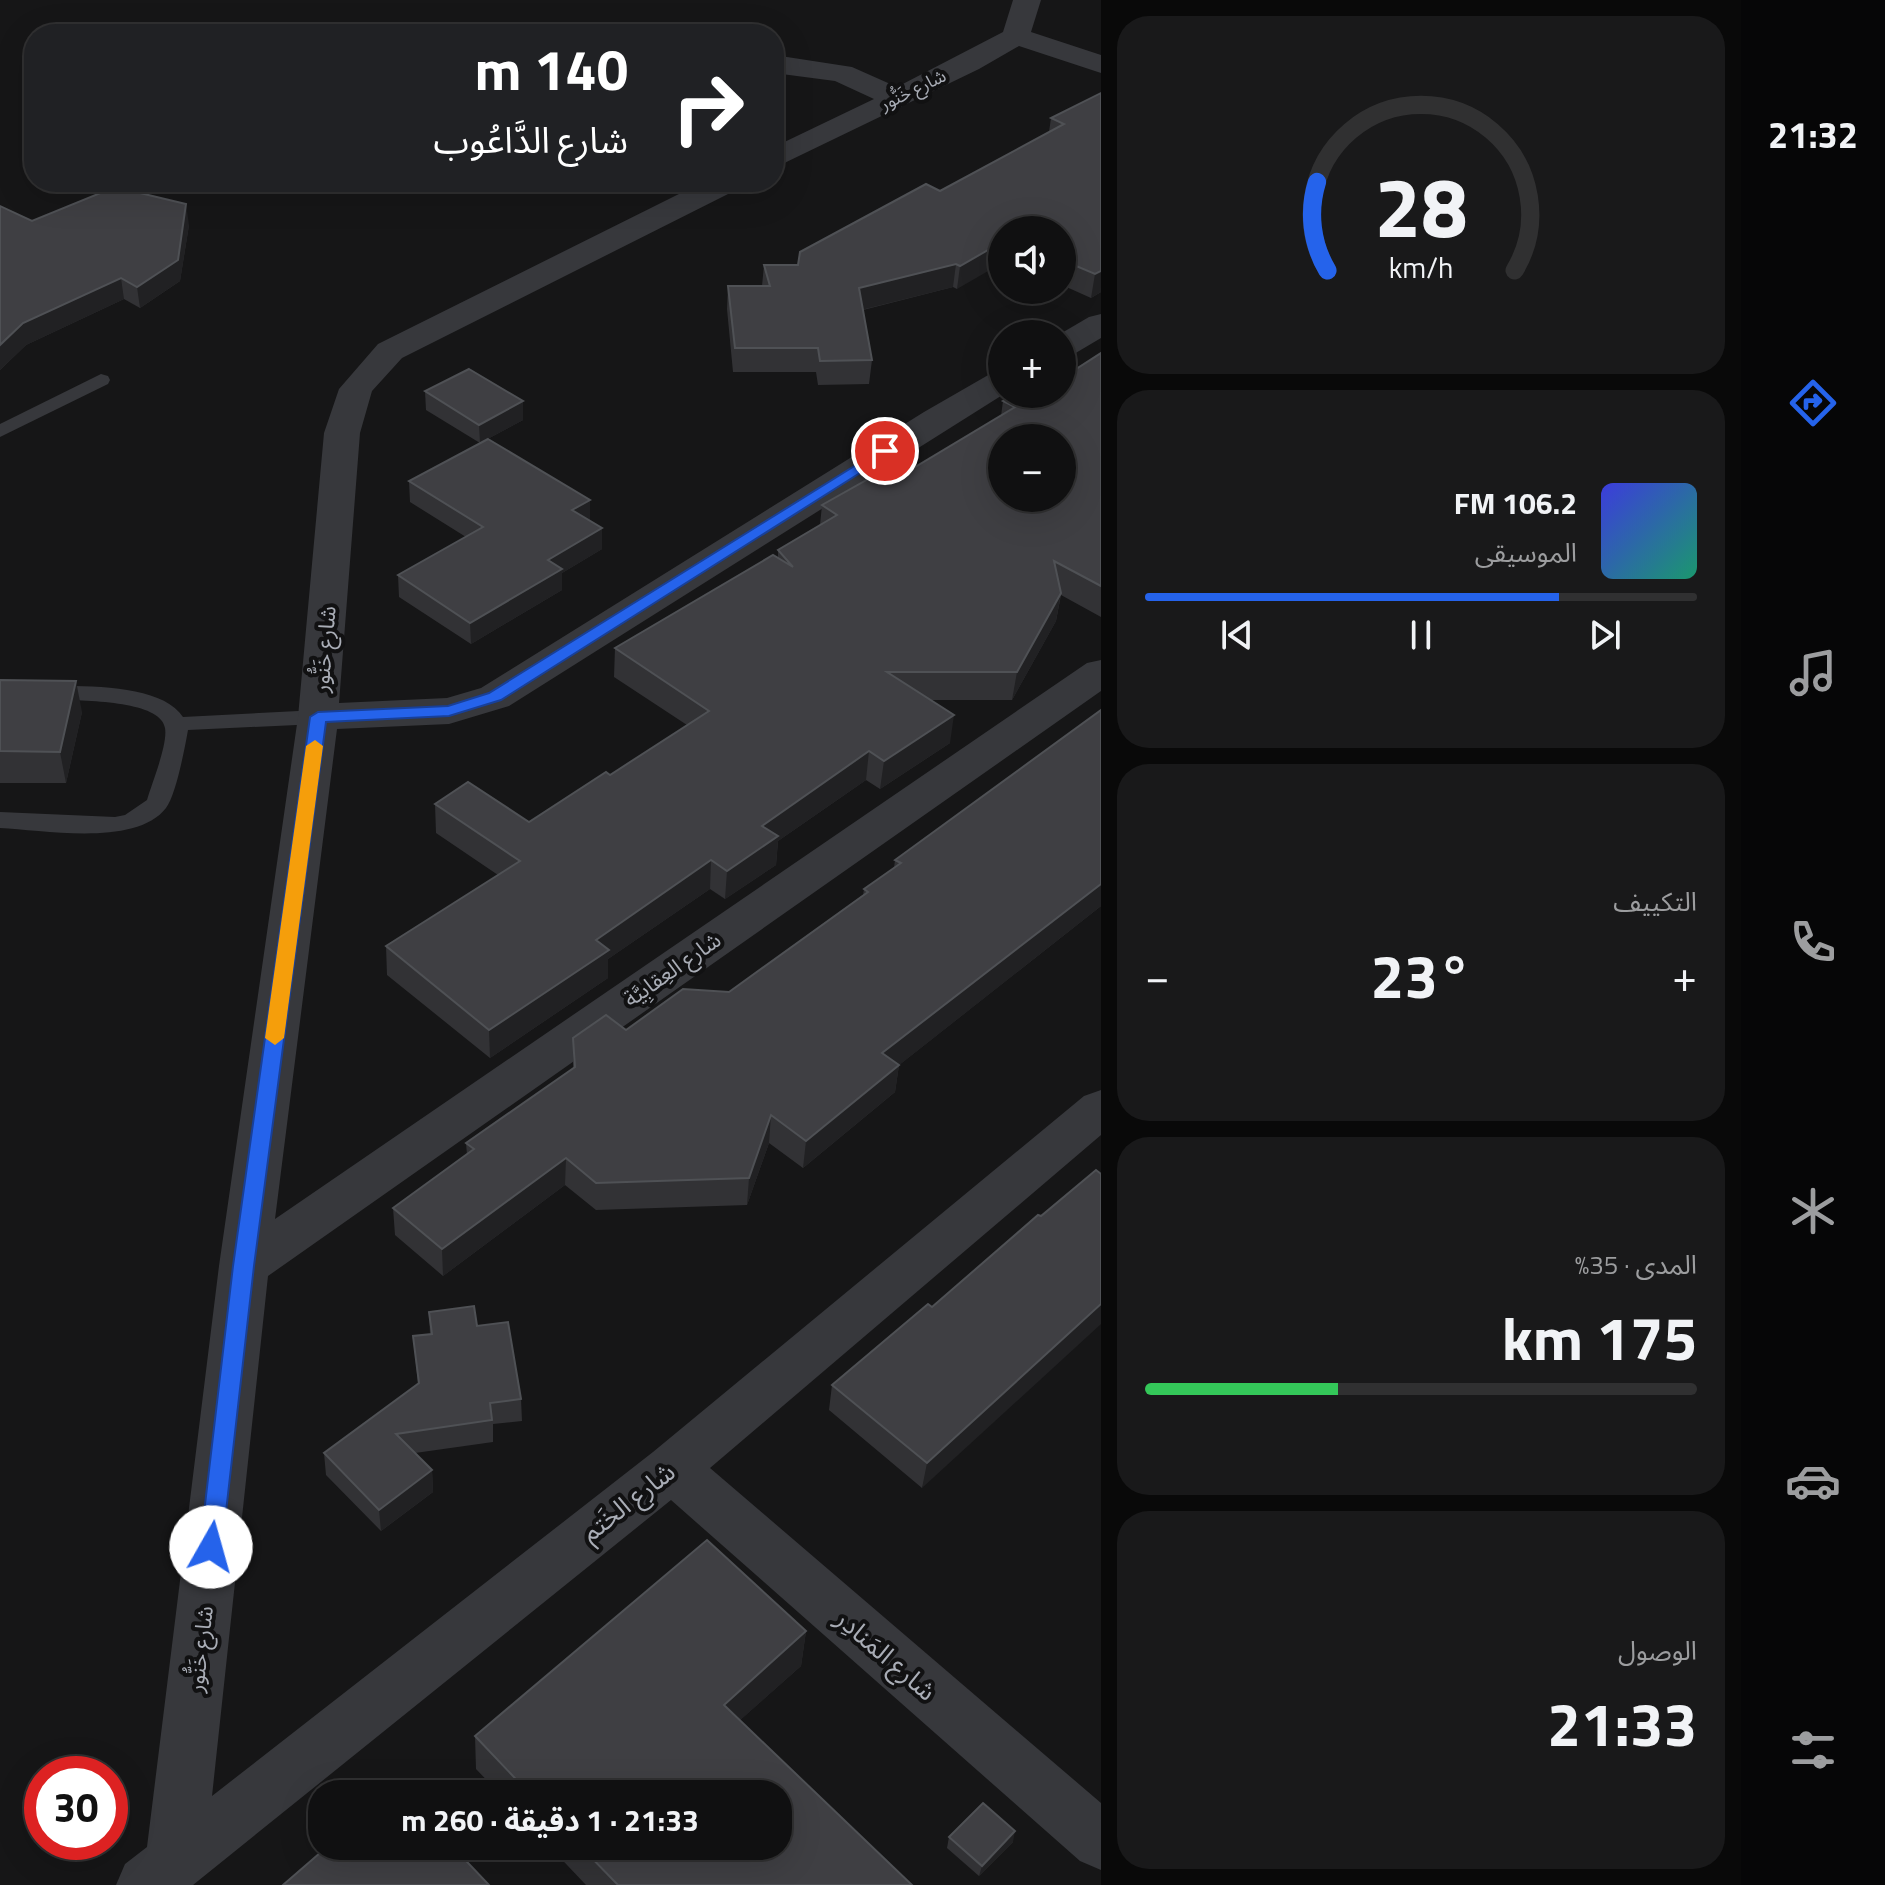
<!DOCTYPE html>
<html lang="ar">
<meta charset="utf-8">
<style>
:root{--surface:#101011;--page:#19191a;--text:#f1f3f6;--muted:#9c9d9f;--line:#303031;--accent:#2563eb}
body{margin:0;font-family:"Titillium Web","Noto Sans Arabic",sans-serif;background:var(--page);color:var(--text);direction:rtl;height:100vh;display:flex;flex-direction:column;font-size:30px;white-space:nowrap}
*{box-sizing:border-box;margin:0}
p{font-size:26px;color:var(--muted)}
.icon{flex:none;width:44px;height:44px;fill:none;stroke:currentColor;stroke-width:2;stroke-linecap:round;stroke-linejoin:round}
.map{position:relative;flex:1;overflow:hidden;direction:ltr}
.sheet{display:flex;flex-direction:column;gap:16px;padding:16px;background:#090909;width:640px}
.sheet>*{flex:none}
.top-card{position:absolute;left:24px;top:24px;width:760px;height:168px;border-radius:32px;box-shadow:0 8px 32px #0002,0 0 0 2px var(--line);direction:rtl;background:#202124;color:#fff;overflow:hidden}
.tools{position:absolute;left:988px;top:216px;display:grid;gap:16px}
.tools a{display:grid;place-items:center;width:88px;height:88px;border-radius:50%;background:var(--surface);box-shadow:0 8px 32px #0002,0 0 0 2px var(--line);font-size:40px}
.speed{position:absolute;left:24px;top:1756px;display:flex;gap:16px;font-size:40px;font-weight:700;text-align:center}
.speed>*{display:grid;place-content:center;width:104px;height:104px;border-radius:50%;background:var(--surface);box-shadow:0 8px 32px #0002,0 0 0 2px var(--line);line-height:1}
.speed .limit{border:12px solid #d22;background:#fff;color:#111}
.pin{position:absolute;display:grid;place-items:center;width:68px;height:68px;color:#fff;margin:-34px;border:4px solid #fff;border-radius:50%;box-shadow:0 2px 8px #0007}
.me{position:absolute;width:88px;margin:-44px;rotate:7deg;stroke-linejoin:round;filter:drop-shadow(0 0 6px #0008)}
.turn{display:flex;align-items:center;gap:28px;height:168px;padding:0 24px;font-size:36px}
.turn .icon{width:104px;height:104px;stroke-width:2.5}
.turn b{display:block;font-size:56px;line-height:68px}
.big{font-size:60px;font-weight:700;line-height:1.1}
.sheet .card{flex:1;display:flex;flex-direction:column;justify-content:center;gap:12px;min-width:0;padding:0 28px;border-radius:32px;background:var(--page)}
.sheet .dial{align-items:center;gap:0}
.dial svg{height:208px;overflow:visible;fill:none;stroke:var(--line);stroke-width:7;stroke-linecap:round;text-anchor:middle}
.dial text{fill:var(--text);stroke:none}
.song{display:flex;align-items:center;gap:24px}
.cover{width:96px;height:96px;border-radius:12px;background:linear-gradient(135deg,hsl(240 70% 55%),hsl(160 70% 35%))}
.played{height:8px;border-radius:4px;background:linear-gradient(90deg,var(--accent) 75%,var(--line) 75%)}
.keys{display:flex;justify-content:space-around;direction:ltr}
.heat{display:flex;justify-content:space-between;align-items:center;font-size:44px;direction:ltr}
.charge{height:12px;border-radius:6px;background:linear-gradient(90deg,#34c759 35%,var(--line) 0)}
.trip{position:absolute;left:308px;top:1780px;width:484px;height:80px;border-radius:32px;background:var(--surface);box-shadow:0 8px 32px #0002,0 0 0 2px var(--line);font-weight:700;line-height:80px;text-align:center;direction:rtl}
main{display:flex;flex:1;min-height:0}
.dock{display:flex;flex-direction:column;width:144px;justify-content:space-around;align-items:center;background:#060607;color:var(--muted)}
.dock .icon{width:56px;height:56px}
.dock .current{color:var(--accent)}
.dock b{font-size:36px;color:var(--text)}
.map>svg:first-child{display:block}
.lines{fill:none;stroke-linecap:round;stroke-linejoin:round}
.lane{fill:#37383c;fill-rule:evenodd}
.street{fill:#37383c;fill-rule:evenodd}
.wall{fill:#323235}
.shaded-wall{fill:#212123}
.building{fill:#3f3f43;stroke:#4f5155;stroke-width:2;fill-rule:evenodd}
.route{fill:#2563eb;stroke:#184099;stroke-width:2}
.slow{fill:#f59e0b}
.labels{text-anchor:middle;stroke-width:8;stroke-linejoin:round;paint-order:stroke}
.far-street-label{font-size:18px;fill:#a9adb6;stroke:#111112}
.street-label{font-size:22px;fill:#a9adb6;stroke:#111112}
.near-street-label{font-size:26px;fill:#a9adb6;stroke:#111112}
</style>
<main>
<nav class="dock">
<b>21:32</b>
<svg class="icon current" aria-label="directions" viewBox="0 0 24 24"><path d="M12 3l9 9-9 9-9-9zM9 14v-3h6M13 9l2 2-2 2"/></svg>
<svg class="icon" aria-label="music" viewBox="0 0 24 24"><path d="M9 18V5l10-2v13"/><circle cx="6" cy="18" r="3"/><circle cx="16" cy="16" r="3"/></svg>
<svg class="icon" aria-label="phone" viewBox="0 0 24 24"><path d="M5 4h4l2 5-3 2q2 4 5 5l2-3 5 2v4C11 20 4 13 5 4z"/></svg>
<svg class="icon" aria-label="climate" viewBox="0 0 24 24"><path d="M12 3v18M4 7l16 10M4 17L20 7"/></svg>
<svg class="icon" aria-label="car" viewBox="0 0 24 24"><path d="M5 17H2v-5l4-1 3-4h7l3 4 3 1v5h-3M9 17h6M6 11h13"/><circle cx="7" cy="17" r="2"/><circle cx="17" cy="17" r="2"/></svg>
<svg class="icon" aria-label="filters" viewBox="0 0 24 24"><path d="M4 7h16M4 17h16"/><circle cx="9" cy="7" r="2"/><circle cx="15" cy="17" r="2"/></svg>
</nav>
<section class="sheet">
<div class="card dial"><svg viewBox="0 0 100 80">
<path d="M14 69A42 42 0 1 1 86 69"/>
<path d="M14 69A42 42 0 0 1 10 35" stroke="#2563eb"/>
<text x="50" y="56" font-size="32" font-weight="700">28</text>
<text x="50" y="72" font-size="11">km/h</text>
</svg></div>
<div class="card">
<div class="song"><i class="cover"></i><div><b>106.2 FM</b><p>الموسيقى</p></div></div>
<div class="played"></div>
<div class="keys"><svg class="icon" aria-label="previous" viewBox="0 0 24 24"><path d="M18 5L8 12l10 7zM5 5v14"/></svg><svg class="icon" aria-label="pause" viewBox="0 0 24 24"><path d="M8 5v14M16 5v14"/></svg><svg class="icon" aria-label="next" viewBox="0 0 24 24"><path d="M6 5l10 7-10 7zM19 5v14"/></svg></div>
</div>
<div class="card"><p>التكييف</p>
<div class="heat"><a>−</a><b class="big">23°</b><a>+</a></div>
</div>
<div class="card"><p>المدى · 35%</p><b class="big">175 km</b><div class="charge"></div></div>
<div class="card"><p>الوصول</p><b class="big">21:33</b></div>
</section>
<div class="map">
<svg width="1101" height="1885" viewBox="0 0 1101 1885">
<rect width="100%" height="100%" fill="#161617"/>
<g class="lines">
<!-- lane -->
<g class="lane">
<path d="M 101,374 L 108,376 L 110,380 L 108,384 L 0,437 L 0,424 Z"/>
<path d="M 0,687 C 45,688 156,676 183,717 L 318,710 L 326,712 L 329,717 L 326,722 L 318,724 L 188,730 C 185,747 176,795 166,808 C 136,847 44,830 0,828 L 0,812 L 115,817 L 125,815 L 147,800 C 152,783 168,744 165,728 C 160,692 29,701 0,701 Z"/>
</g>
<!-- street -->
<g class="street">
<path d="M 1013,0 L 1041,0 L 1031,32 L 1101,55 L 1101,73 L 1019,46 L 979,69 L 774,168 L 774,147 L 874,99 L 835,81 L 774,73 L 774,55 L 852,67 L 897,87 L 1003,32 Z"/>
<path d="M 703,182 L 742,182 L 738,189 L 402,358 L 372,391 L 360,433 L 339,703 L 447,698 L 481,688 L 924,412 L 990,374 L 1002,371 L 1004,394 L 509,706 L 449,724 L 337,729 L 275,1219 L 1087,663 L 1101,660 L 1101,691 L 268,1276 L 212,1796 L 653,1452 L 1084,1096 L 1101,1090 L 1101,1135 L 710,1468 L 1101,1803 L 1101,1870 L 1080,1861 L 671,1500 L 193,1885 L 116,1885 L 125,1864 L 147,1847 L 219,1266 L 298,717 L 324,433 L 339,389 L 378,344 Z"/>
<path d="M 1101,314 L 1101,338 L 1074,354 L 1062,357 L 1060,334 L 1089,317 Z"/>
</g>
</g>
<!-- wall -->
<g class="wall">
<path d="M 1101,93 L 1101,292 L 1091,298 L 1062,285 L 1062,230 L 1002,230 L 957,289 L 953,287 L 863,310 L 872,360 L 869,384 L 818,385 L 816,372 L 733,372 L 727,309 L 728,286 L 762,286 L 764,265 L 798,265 L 940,191 L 1049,132 L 1051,118 Z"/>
<path d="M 0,206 L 32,221 L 189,225 L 180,281 L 140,308 L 124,299 L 26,345 L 0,370 Z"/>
<path d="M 1101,353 L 1101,617 L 1061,595 L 1056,621 L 1012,700 L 931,700 L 950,743 L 880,789 L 866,780 L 778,841 L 776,865 L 725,899 L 710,889 L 608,959 L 608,978 L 490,1058 L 387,975 L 386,946 L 498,875 L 436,833 L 435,804 L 529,822 L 610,775 L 687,725 L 614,677 L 615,648 L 778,558 L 778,550 L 820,525 L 822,505 L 885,485 L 1001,416 L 1003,401 L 1076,369 Z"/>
<path d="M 425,391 L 523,401 L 523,420 L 480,443 L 426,410 Z"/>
<path d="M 409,481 L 590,521 L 602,528 L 602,549 L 562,573 L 562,590 L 471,644 L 399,597 L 398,575 L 466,537 L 410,502 Z"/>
<path d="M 0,680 L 82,712 L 66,783 L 0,783 Z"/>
<path d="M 1101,710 L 1101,906 L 899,1065 L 895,1092 L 803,1168 L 769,1143 L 747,1205 L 596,1210 L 565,1185 L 443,1276 L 395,1235 L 393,1208 L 467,1155 L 466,1143 L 573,1068 L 573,1038 L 626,1030 L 729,992 L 863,895 L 864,889 L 894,868 L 895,860 Z"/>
<path d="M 1038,1215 L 922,1488 L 829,1410 L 832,1385 L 932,1307 Z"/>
<path d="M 429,1312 L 477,1326 L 521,1399 L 522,1421 L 493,1424 L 493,1442 L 415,1453 L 432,1470 L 433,1492 L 381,1531 L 326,1475 L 324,1453 L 418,1384 L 413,1336 L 430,1335 Z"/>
<path d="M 806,1631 L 801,1666 L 740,1720 L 912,1885 L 586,1885 L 549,1846 L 778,1846 L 778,1794 L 500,1794 L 476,1769 L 475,1736 Z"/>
<path d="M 949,1837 L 1013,1842 L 979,1876 L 947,1848 Z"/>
</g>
<!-- shaded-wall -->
<g class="shaded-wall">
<path d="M 186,204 L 189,225 L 180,281 L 140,308 L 137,287 Z"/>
<path d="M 1002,242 L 1002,263 L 957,289 L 960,266 Z"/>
<path d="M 956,264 L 953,287 L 857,311 L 859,288 Z"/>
<path d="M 1101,271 L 1101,292 L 1091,298 L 1095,274 Z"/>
<path d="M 121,278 L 124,299 L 26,345 L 0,370 L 0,345 L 23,323 Z"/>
<path d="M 523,401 L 523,420 L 480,443 L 479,425 Z"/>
<path d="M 590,500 L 590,521 L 572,510 Z"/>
<path d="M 602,528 L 602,549 L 562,573 L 562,590 L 471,644 L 470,623 L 548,560 Z"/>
<path d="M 1061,593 L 1056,621 L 1012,700 L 1017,672 Z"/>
<path d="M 76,681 L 82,712 L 66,783 L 60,752 Z"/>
<path d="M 954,715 L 950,743 L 880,789 L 884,761 Z"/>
<path d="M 869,751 L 866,780 L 778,841 L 776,865 L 725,899 L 727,871 L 762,826 Z"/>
<path d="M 711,860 L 710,889 L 608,959 L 608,978 L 490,1058 L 489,1030 L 596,940 Z"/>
<path d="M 1101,884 L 1101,906 L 879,1081 L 882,1053 Z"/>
<path d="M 899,1065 L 895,1092 L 803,1168 L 806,1141 Z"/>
<path d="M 771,1115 L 769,1143 L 747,1205 L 749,1178 Z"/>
<path d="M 566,1158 L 565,1185 L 443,1276 L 442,1249 Z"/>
<path d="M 1101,1304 L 1101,1324 L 922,1488 L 927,1463 Z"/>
<path d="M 432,1470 L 433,1492 L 381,1531 L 379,1510 Z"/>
<path d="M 806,1631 L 801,1666 L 720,1738 L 724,1705 Z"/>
<path d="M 1015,1831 L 1013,1842 L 979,1876 L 982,1866 Z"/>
</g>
<!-- building -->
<g class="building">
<path d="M 1101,93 L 1101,271 L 1095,274 L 1062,260 L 1062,230 L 1002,230 L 1002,242 L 960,266 L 956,264 L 859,288 L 872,360 L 820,361 L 818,348 L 735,348 L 728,286 L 770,286 L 764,265 L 798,265 L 800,252 L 926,184 L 940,191 L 1064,124 L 1051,118 Z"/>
<path d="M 115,187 L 186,204 L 178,260 L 137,287 L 121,278 L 23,323 L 0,345 L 0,206 L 32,221 Z"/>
<path d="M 1101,353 L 1101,586 L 1054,561 L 1061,593 L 1017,672 L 887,672 L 954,715 L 884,761 L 869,751 L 762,826 L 778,836 L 727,871 L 711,860 L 596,940 L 609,950 L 489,1030 L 386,946 L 520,861 L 435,804 L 468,782 L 529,822 L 606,772 L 610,775 L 709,711 L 615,648 L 773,555 L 793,567 L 778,550 L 837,515 L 822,505 L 872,477 L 885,485 L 1015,407 L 1003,401 L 1016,394 L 1062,394 L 1062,368 L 1068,364 L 1076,369 ZM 1002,438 L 1062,438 L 1062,498 L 1002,498 Z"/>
<path d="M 469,369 L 523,401 L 479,425 L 425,391 Z"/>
<path d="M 488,439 L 590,500 L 572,510 L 602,528 L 548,560 L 562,569 L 470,623 L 398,575 L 483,527 L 409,481 Z"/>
<path d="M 0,680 L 76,681 L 60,752 L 0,751 Z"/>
<path d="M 1101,710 L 1101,884 L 882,1053 L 899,1065 L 806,1141 L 771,1115 L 749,1178 L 596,1183 L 566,1158 L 442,1249 L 393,1208 L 474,1149 L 466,1143 L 575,1067 L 573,1038 L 606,1015 L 626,1030 L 683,989 L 729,992 L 868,892 L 864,889 L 901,863 L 895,860 Z"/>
<path d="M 1096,1170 L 1101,1174 L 1101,1304 L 927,1463 L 832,1385 L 928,1304 L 932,1307 L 1038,1215 L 1041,1216 Z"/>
<path d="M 474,1306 L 477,1326 L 508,1322 L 521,1399 L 490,1403 L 492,1420 L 396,1434 L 432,1470 L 379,1510 L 324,1453 L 419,1383 L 413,1336 L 432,1334 L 429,1312 Z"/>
<path d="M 707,1540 L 806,1631 L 724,1705 L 912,1885 L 618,1885 L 580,1846 L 778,1846 L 778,1794 L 530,1794 L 475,1736 Z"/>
<path d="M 396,1787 L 403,1794 L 389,1794 Z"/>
<path d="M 983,1803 L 1015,1831 L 982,1866 L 949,1837 Z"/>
<path d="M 328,1846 L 452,1846 L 489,1885 L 283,1885 Z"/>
</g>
<!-- route -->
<path class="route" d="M 885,447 L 890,448 L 890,454 L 501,700 L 449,716 L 326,722 L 254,1266 L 222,1547 L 219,1554 L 211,1557 L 203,1554 L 200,1547 L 233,1266 L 310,717 L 318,712 L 448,706 L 489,693 Z"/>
<!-- slow -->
<path class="slow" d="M 315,740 L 323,746 L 284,1038 L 275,1045 L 265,1038 L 306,746 Z"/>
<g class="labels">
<!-- far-street labels -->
<g class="far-street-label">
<text transform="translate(913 90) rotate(-26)" y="6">شارع خَنُّور</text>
</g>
<!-- street labels -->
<g class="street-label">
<text transform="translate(324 649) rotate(-85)" y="8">شارع خَنُّور</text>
<text transform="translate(672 969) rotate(-35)" y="8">شارع العِقابِيَّة</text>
<text transform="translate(200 1649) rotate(-83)" y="8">شارع خَنُّور</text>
</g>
<!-- near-street labels -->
<g class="near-street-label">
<text transform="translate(628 1502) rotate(-38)" y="9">شارع الخَتم</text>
<text transform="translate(886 1655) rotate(41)" y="9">شارع المَنادِر</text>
</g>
</g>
</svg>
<div class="tools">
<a><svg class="icon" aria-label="sound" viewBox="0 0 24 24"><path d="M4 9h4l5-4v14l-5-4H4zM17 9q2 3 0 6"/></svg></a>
<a>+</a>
<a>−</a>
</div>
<div class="speed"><div class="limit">30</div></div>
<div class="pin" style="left:885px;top:451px;background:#d93025"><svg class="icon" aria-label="arrive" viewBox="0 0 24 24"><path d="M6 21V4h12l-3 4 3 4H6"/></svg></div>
<svg class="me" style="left:211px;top:1547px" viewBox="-20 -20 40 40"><circle r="19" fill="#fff"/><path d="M0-13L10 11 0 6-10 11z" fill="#2563eb"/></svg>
<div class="trip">21:33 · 1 دقيقة · 260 m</div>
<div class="top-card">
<div class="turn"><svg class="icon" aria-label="right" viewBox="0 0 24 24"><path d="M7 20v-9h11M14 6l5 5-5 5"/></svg><div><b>140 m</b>شارع الدَّاعُوب</div></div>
</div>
</div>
</main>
